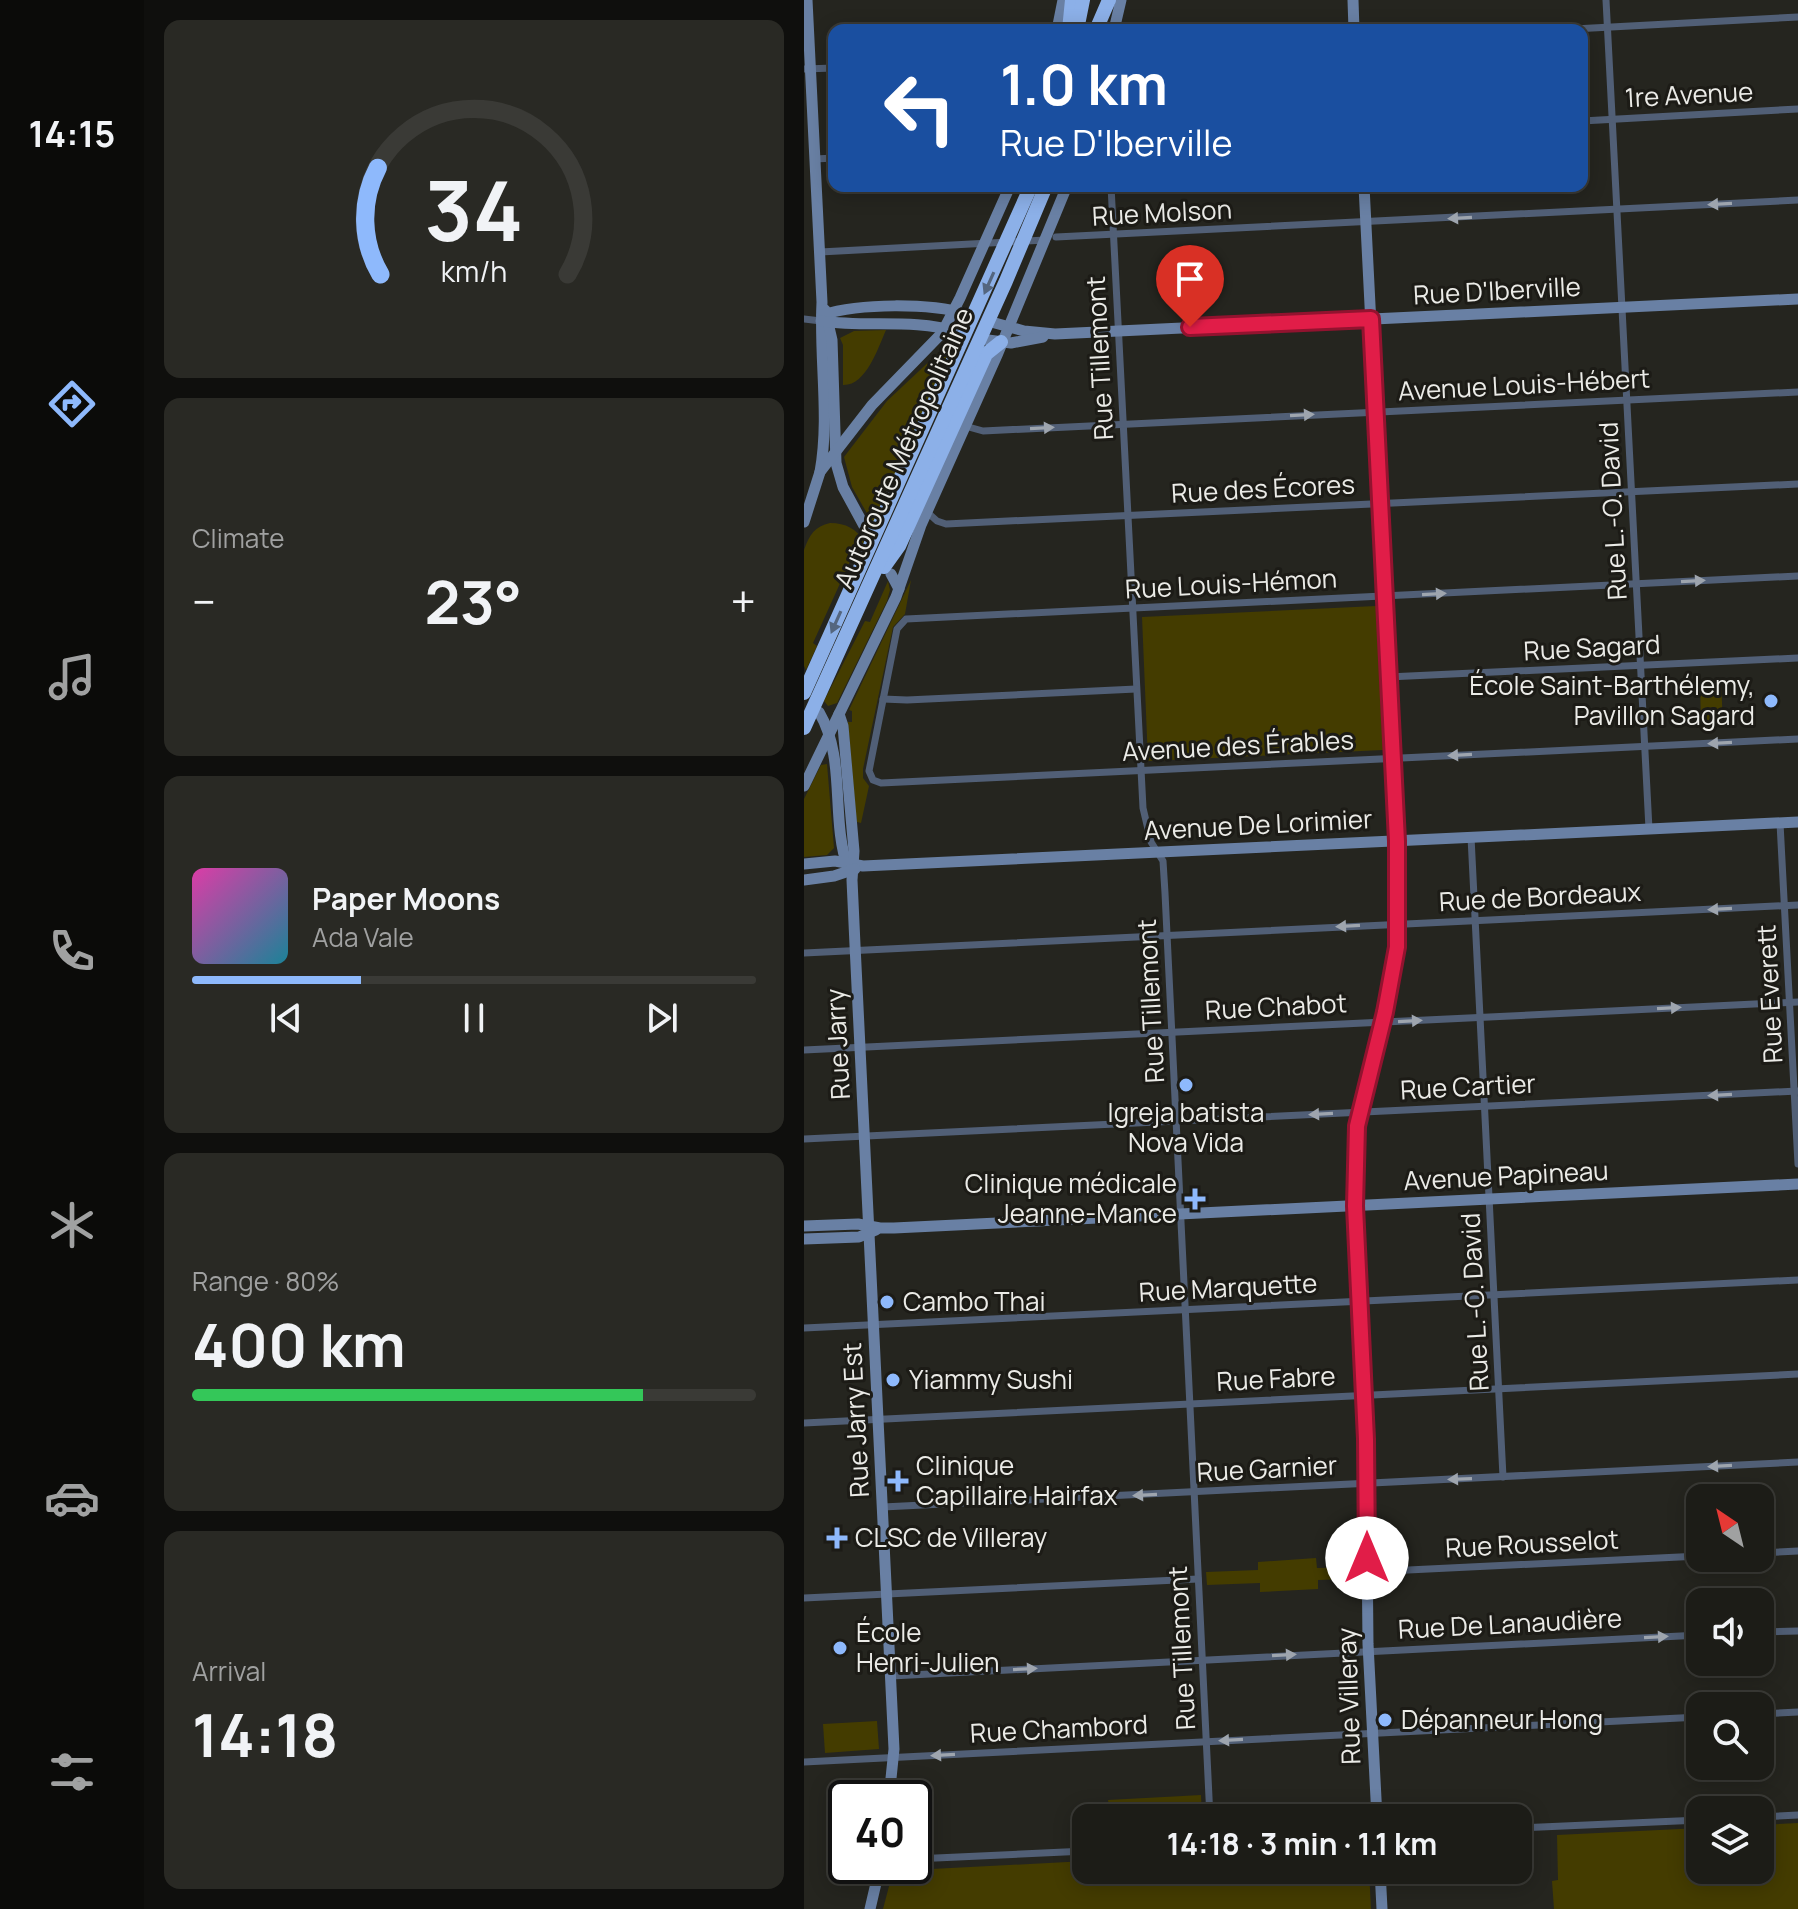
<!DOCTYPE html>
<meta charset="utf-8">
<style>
:root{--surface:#1c1c17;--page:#292924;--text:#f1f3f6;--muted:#a0a1a1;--line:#3a3a36;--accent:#8eb9fc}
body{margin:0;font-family:Manrope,sans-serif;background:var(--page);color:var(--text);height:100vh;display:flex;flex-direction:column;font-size:30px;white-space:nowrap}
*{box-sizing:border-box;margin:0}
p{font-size:26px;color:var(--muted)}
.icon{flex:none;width:44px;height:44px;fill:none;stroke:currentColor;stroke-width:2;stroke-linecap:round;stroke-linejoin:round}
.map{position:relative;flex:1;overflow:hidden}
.side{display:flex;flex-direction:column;gap:20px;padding:20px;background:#0f0f0d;width:660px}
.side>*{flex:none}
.banner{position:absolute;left:24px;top:24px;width:760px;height:168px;border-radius:16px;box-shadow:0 4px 20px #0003,0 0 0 2px var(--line);background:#1a4fa0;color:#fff;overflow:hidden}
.needle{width:52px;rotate:325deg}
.fabs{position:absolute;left:882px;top:1484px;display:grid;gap:16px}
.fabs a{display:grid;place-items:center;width:88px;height:88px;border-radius:16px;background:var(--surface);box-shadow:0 4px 20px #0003,0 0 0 2px var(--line);font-size:40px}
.speed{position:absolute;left:24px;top:1780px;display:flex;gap:16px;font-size:40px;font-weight:700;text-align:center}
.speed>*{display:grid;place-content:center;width:104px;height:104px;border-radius:50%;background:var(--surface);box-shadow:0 4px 20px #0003,0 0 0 2px var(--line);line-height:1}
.speed .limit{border:4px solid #111;border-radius:12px;background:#fff;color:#111}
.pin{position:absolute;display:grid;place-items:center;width:68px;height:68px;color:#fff;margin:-82px -34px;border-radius:50% 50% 50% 0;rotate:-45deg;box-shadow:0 0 8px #0007}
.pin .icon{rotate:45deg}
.me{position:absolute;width:88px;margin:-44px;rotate:0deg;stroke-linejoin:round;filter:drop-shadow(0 0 6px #0008)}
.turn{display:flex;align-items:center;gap:28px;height:168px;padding:0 40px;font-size:36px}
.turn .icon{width:104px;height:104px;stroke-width:2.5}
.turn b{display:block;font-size:56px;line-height:68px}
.big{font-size:60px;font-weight:700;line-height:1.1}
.side .card{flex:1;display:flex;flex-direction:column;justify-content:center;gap:12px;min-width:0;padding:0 28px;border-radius:16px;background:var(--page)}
.side .dial{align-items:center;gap:0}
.dial svg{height:208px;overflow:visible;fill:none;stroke:var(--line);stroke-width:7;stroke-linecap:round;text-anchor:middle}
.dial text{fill:var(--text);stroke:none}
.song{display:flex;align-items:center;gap:24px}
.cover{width:96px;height:96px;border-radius:12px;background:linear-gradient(135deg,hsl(320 70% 55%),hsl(190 70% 35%))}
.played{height:8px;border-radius:4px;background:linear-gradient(90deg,var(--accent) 30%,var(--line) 30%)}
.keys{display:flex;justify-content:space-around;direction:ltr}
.heat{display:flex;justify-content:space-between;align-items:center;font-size:44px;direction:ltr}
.charge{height:12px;border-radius:6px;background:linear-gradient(90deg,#34c759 80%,var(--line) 0)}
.trip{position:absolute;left:268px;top:1804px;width:460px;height:80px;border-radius:16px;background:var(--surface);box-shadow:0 4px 20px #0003,0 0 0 2px var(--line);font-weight:700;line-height:80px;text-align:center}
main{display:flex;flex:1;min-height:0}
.tab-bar{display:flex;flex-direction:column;width:144px;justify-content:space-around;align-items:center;background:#0b0b09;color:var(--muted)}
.tab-bar .icon{width:56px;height:56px}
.tab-bar .current{color:var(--accent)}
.tab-bar b{font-size:36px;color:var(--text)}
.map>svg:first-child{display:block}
.green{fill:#443c00}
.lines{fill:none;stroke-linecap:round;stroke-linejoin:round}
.street{stroke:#515f76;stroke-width:7}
.secondary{stroke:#6980a4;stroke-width:11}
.highway{stroke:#8cb0e8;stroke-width:14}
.oneway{fill:#9ea5ae}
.oneway2{fill:#54667f}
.route-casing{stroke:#92132f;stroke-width:20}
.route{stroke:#e11d48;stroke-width:14}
.poi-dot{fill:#8eb9fc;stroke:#1c1b16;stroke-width:3}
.labels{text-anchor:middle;stroke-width:6;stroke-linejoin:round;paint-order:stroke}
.street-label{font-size:26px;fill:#ebebe7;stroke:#1c1b16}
.poi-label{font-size:26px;fill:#ebebe7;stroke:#1c1b16;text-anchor:start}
</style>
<main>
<nav class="tab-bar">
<b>14:15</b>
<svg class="icon current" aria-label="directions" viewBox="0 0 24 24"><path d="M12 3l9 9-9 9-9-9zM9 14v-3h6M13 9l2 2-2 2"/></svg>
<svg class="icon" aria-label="music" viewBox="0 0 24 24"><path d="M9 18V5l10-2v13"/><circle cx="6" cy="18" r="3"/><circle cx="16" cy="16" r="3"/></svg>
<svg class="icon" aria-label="phone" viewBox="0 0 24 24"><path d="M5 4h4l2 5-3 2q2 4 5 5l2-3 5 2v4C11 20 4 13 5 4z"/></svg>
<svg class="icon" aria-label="climate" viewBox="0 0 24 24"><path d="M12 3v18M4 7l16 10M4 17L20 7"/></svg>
<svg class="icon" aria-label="car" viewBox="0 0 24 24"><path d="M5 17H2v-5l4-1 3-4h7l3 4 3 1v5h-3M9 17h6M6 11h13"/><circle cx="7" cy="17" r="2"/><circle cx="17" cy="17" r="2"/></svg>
<svg class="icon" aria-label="filters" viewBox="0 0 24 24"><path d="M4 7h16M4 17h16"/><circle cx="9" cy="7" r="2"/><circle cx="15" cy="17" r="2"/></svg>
</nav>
<section class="side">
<div class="card dial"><svg viewBox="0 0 100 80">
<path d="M14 69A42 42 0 1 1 86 69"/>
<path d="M14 69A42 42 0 0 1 13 28" stroke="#8eb9fc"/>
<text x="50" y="56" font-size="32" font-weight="700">34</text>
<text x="50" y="72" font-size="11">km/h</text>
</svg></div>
<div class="card"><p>Climate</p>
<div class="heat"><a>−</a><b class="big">23°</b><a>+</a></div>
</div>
<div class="card">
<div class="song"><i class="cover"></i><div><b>Paper Moons</b><p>Ada Vale</p></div></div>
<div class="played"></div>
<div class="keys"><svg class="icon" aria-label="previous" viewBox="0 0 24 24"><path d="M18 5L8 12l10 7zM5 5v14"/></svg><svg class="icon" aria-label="pause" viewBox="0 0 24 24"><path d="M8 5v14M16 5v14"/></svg><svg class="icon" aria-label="next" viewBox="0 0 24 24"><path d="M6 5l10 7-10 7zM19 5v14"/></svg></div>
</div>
<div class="card"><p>Range · 80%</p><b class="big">400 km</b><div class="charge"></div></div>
<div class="card"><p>Arrival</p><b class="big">14:18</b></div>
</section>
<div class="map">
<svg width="994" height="1909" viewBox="0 0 994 1909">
<rect width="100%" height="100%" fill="#25251f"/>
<!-- green -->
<g class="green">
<path d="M 82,330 C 74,348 62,386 39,385 L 39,345 L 36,338 L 50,331 Z"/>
<path d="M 147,341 L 151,342 L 69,524 L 48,487 L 40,457 L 83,401 Z"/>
<path d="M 26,523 C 42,523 53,529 60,542 L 58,548 L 53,546 L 9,643 L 13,646 L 2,670 L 0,666 L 0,550 C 5,535 11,526 26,523 Z"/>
<path d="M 107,580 L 101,614 L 89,627 L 59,769 L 59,778 L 65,786 L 57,823 L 53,822 L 52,816 L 44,722 L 48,722 L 48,711 L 45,710 Z"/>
<path d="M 84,581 L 86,590 L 83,601 L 33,703 L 24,706 L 20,701 L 22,697 L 61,621 L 66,622 Z"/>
<path d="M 572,606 L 579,750 L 344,761 L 338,617 Z"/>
<path d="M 917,680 L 919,725 L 897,726 L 896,682 Z"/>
<path d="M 23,764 L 30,848 L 23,855 L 0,857 L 0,799 L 17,765 Z"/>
<path d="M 512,1558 L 513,1568 L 552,1567 L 552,1583 L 546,1579 L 514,1580 L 514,1589 L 456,1592 L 456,1583 L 403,1585 L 402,1572 L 454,1570 L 454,1562 Z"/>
<path d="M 73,1721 L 75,1749 L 21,1753 L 19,1724 Z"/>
<path d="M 397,1795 L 398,1818 L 308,1818 L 308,1808 L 305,1807 L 304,1800 Z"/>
<path d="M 994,1823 L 994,1909 L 750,1909 L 748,1881 L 754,1880 L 753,1835 L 896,1828 L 896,1870 L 956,1870 L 956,1825 Z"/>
<path d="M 282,1861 L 282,1870 L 565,1870 L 567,1909 L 79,1909 L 89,1871 Z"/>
</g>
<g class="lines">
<!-- street -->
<g class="street">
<path d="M 802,0 L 845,829"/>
<path d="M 751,30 L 994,17"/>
<path d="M 0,69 L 30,68"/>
<path d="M 778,121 L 994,109"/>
<path d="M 11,159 L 30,158"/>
<path d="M 307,186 L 339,808 L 347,842 L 359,861 L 361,893 L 406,1818"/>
<path d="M 252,237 L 994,200"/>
<path d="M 16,252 L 242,240"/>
<path d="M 0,319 L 17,321"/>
<path d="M 161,426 L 179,431 L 994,392"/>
<path d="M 123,512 L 133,521 L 142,524 L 994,484"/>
<path d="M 994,576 L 102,619 L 93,629 L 65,771 L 69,780 L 77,783 L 994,739"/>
<path d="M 584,677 L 994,658"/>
<path d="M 79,699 L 103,700 L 332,689"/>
<path d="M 976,823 L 994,1164"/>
<path d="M 667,837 L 699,1477"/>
<path d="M 0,953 L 994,905"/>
<path d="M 0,1050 L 994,1002"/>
<path d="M 0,1139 L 994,1091"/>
<path d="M 0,1328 L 994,1280"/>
<path d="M 0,1423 L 994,1374"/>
<path d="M 79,1507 L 994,1462"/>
<path d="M 956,1553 L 994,1551"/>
<path d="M 563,1572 L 896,1556"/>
<path d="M 0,1598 L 394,1579"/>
<path d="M 956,1632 L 994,1631"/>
<path d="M 87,1676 L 896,1635"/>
<path d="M 956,1714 L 994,1712"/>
<path d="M 0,1762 L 896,1717"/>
<path d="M 956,1817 L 994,1815"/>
<path d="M 714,1828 L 896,1820"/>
<path d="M 110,1859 L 282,1851"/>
</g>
<!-- secondary -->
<g class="secondary">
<path d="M 3,0 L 18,302 C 15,359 26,417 16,472"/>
<path d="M 549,0 L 550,30"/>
<path d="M 253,30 L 259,0"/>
<path d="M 310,30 L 317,0"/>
<path d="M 560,186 L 593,841 L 593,947 L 581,1012 L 554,1120 L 551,1190 L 562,1439 L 564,1644 L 573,1818"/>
<path d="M 21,310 L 28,340 L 32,463 L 39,487 L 64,533"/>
<path d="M 18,315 C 57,303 124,303 164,314"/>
<path d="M 17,321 C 66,328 105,318 155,332"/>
<path d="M 191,323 L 220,331 L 251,334 L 994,299"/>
<path d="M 184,340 L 207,343 L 239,337"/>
<path d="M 0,522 L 16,472 L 68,405 L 138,333 L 156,298 L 206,186"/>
<path d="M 87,574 L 95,589"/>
<path d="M 15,712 C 43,760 26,818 44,868"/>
<path d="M 35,714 L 39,726 L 50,851 L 48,880 L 51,945 L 90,1749 L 85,1798"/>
<path d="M 0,786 L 92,597 L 117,525 L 194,353 L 263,186"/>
<path d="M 0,864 L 31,861 L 59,866 L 994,822"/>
<path d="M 0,880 L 30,876 L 51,869"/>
<path d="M 0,1226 L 54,1224 L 76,1228 L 90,1228 L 994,1184"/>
<path d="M 0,1239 L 55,1237 L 72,1230"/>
<path d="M 576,1870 L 578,1909"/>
<path d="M 66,1909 L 76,1866"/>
</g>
<!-- highway -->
<g class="highway">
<path d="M 265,30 L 268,0"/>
<path d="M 273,30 L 279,0"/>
<path d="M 292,30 L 305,0"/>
<path d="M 80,567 L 95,546 L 182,354 L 197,342"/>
<path d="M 0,693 L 227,186"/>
<path d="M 0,728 L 202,281 L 242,186"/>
</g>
</g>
<!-- one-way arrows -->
<defs><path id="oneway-solid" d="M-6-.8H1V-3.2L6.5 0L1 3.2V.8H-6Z" transform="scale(2)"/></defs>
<g class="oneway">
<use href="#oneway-solid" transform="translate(916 204) rotate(177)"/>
<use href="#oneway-solid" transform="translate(656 218) rotate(177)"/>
<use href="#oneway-solid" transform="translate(498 415) rotate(-3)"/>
<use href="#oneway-solid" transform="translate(238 428) rotate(-3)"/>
<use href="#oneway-solid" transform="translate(889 581) rotate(-3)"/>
<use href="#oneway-solid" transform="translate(630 594) rotate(-3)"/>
<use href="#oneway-solid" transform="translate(916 743) rotate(177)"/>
<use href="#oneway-solid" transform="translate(656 755) rotate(177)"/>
<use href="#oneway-solid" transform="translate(916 909) rotate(177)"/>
<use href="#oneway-solid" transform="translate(544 926) rotate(177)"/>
<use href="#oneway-solid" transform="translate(865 1008) rotate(-3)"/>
<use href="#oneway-solid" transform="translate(606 1021) rotate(-3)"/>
<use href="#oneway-solid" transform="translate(916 1095) rotate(177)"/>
<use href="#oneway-solid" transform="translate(517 1114) rotate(177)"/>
<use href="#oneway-solid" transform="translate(916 1466) rotate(177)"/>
<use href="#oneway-solid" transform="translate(656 1479) rotate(178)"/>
<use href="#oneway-solid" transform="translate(341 1495) rotate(177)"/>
<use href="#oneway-solid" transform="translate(852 1637) rotate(-3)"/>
<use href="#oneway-solid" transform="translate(480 1655) rotate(-3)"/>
<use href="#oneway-solid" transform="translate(221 1669) rotate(-3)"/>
<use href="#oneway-solid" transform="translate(427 1740) rotate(177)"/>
<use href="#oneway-solid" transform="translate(139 1755) rotate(177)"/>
</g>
<g class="oneway2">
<use href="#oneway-solid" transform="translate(185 283) rotate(114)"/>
<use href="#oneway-solid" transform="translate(32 622) rotate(114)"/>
</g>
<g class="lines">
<!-- route casing -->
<g class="route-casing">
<path id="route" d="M 386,327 L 567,319 L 593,841 L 593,947 L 581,1012 L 553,1126 L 551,1206 L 562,1439 L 563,1558"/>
</g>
<!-- route -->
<use href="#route" class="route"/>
</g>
<!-- markers -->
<g class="poi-dot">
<circle cx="967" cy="701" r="8"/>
<circle cx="382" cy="1085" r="8"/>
<path d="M387 1187h8v8h8v8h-8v8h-8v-8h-8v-8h8z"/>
<circle cx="83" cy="1302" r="8"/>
<circle cx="89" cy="1380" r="8"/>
<path d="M90 1469h8v8h8v8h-8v8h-8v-8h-8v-8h8z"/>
<path d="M29 1526h8v8h8v8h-8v8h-8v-8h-8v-8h8z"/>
<circle cx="36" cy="1648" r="8"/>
<circle cx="581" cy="1720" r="8"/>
</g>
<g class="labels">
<!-- street labels -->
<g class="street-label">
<text transform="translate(885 95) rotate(-3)" y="9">1re Avenue</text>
<text transform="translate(358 213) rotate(-3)" y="9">Rue Molson</text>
<text transform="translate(693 291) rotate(-3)" y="9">Rue D'Iberville</text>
<text transform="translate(296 358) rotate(-93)" y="9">Rue Tillemont</text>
<text transform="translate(720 385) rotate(-3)" y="9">Avenue Louis-Hébert</text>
<text transform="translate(100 448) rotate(-66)" y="9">Autoroute Métropolitaine</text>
<text transform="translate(459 489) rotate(-3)" y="9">Rue des Écores</text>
<text transform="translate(809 511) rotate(-93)" y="9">Rue L.-O. David</text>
<text transform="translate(427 584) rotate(-3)" y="9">Rue Louis-Hémon</text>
<text transform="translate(788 648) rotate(-3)" y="9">Rue Sagard</text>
<text transform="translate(434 746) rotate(-3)" y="9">Avenue des Érables</text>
<text transform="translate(454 825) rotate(-3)" y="9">Avenue De Lorimier</text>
<text transform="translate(736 897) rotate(-3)" y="9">Rue de Bordeaux</text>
<text transform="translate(966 994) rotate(-93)" y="9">Rue Everett</text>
<text transform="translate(347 1001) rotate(-93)" y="9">Rue Tillemont</text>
<text transform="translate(472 1007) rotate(-3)" y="9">Rue Chabot</text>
<text transform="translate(34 1044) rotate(-93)" y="9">Rue Jarry</text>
<text transform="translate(664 1087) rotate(-3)" y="9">Rue Cartier</text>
<text transform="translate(702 1176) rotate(-3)" y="9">Avenue Papineau</text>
<text transform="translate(424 1288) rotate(-3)" y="9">Rue Marquette</text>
<text transform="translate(671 1302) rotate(-93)" y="9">Rue L.-O. David</text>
<text transform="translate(472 1379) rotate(-3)" y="9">Rue Fabre</text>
<text transform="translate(52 1420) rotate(-93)" y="9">Rue Jarry Est</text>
<text transform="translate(463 1469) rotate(-3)" y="9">Rue Garnier</text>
<text transform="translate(728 1544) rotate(-3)" y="9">Rue Rousselot</text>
<text transform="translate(706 1624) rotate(-3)" y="9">Rue De Lanaudière</text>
<text transform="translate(378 1648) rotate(-93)" y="9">Rue Tillemont</text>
<text transform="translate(545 1696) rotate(-92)" y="9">Rue Villeray</text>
<text transform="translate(255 1729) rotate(-3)" y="9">Rue Chambord</text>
</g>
<!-- poi labels -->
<g class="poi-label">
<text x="951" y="695" text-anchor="end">École Saint-Barthélemy,<tspan x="951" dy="30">Pavillon Sagard</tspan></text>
<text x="382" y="1122" text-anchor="middle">Igreja batista<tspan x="382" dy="30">Nova Vida</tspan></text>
<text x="373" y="1193" text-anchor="end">Clinique médicale<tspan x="373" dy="30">Jeanne-Mance</tspan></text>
<text x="99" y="1311">Cambo Thai</text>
<text x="105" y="1389">Yiammy Sushi</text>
<text x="112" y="1475">Clinique<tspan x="112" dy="30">Capillaire Hairfax</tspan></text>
<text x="51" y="1547">CLSC de Villeray</text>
<text x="52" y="1642">École<tspan x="52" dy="30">Henri-Julien</tspan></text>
<text x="597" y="1729">Dépanneur Hong</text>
</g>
</g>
</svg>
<div class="fabs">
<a><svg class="needle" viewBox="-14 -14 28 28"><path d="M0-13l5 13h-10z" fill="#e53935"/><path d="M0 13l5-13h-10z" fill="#a0a1a1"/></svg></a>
<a><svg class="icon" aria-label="sound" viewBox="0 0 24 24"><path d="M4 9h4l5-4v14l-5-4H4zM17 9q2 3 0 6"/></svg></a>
<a><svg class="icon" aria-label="search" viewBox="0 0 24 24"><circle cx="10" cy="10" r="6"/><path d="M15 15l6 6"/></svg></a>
<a><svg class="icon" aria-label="layers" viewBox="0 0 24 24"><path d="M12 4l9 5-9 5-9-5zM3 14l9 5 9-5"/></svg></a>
</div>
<div class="speed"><div class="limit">40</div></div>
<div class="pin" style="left:386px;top:327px;background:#d93025"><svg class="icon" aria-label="arrive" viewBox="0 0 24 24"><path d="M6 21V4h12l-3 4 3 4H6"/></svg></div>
<svg class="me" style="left:563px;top:1558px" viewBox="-20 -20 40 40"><circle r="19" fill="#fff"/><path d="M0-13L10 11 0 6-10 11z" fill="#e11d48"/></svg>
<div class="trip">14:18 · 3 min · 1.1 km</div>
<div class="banner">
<div class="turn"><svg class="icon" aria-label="left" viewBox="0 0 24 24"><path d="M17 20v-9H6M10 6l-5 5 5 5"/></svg><div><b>1.0 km</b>Rue D'Iberville</div></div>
</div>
</div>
</main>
